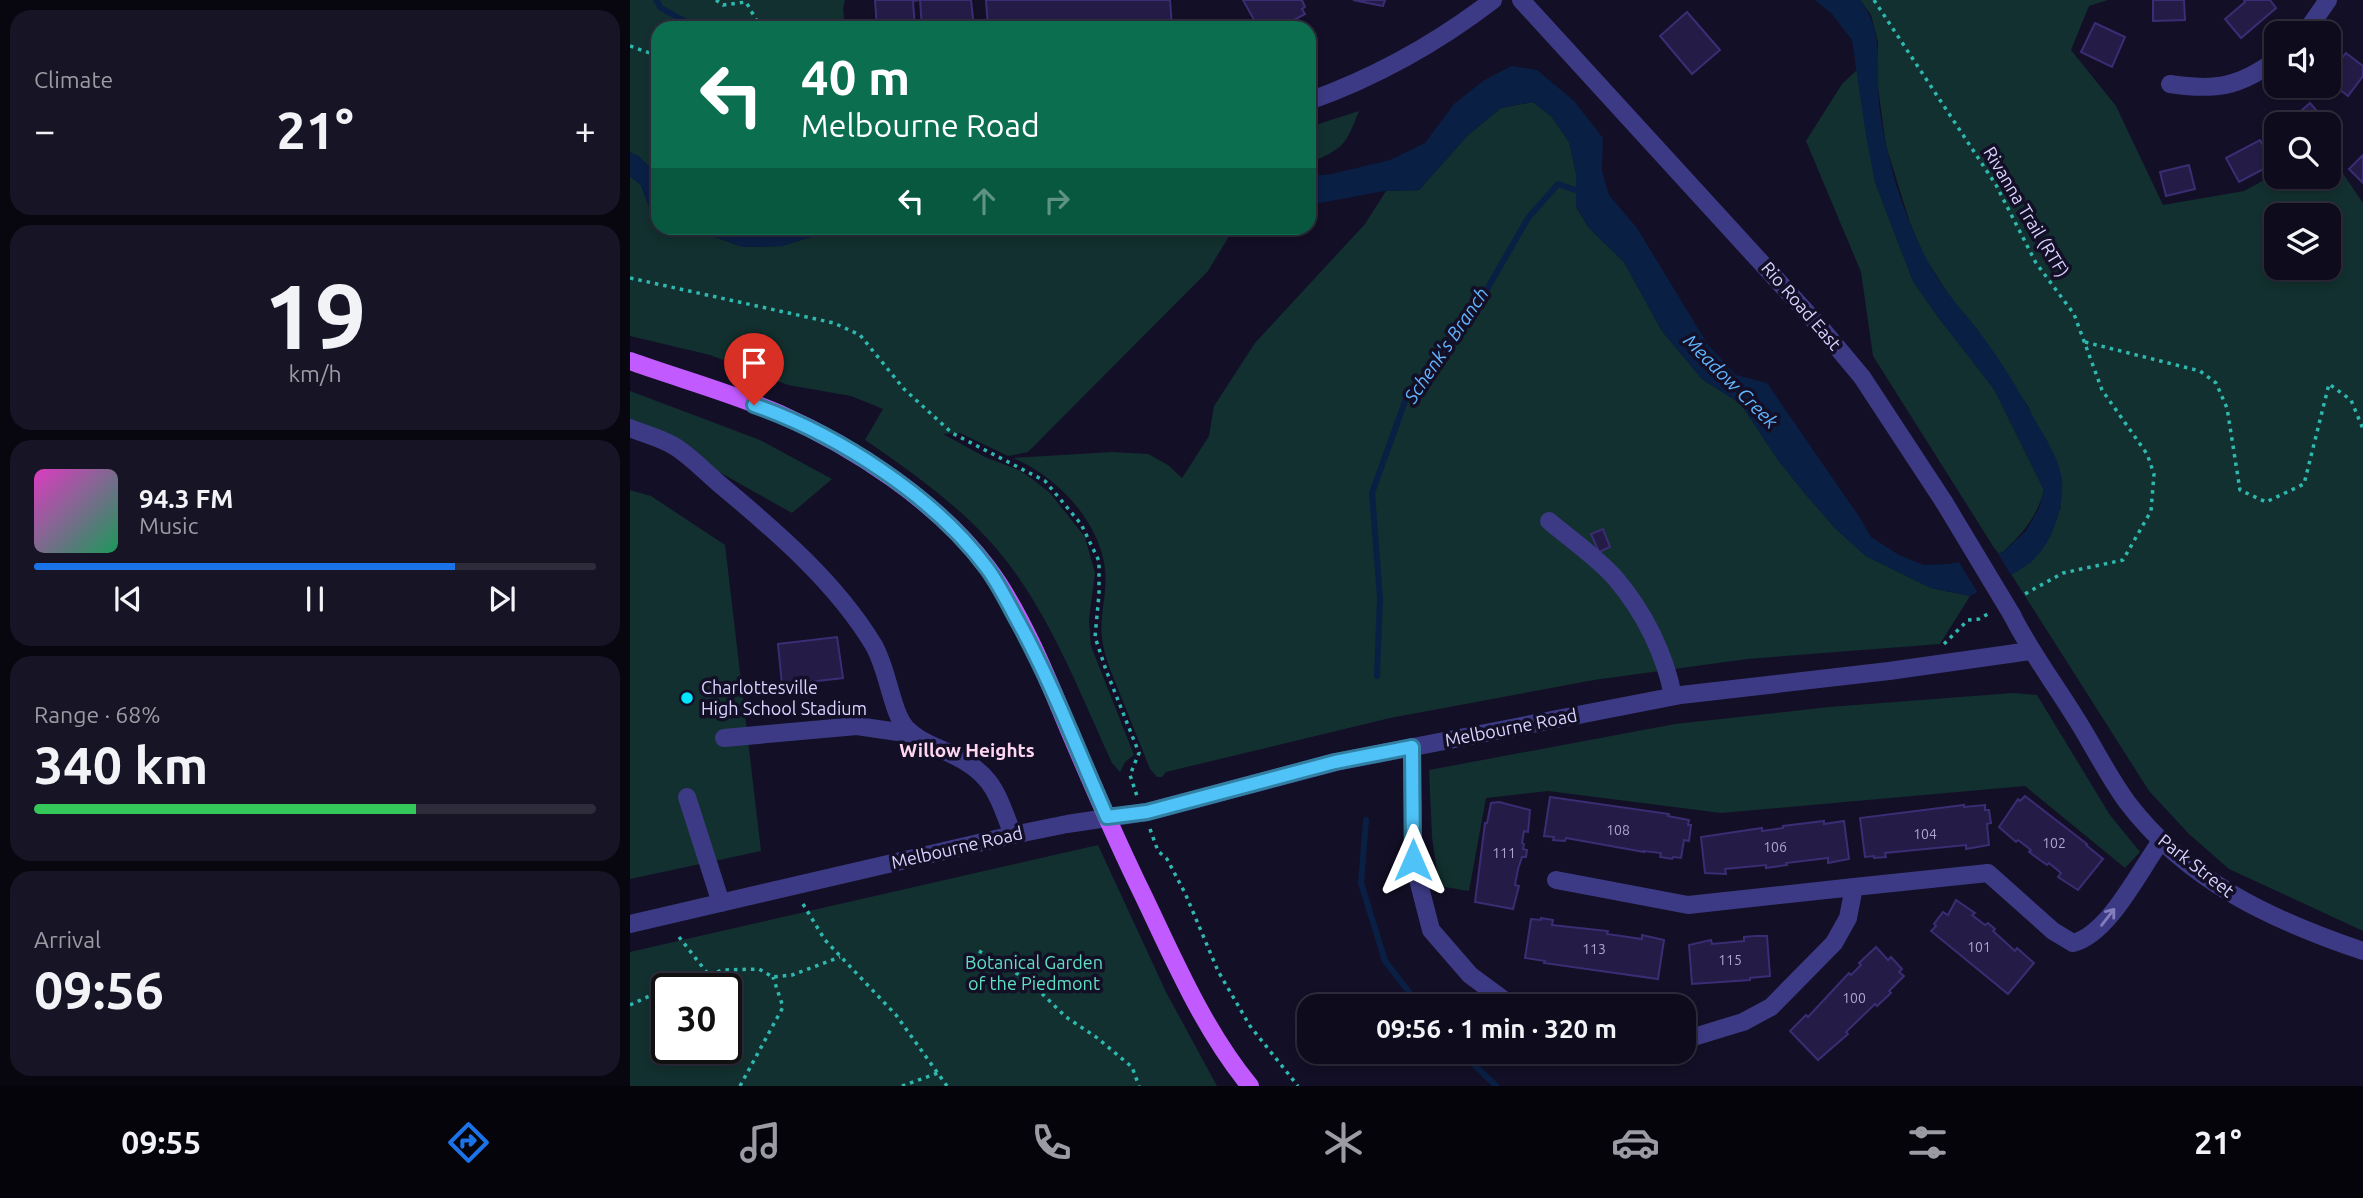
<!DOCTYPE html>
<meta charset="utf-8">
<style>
:root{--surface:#0e0b1c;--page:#171425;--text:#f1f3f6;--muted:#9b9ba3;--line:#2e2b3b;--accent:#1a73e8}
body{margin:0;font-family:Ubuntu,sans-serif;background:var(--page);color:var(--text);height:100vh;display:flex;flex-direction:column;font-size:26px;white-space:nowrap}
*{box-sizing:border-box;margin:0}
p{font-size:23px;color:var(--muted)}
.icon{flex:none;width:38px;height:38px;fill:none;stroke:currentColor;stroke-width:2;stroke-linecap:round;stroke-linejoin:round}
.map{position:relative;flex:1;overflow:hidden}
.panel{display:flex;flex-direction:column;gap:10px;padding:10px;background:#08060f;width:630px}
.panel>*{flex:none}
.guide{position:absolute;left:21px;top:21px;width:665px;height:214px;border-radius:21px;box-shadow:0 4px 10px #0003,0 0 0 2px var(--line);background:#0b6e4f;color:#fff;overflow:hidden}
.controls{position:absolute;left:1634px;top:21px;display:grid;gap:14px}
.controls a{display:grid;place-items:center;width:77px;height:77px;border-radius:14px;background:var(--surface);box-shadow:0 4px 10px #0003,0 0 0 2px var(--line);font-size:35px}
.speed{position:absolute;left:21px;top:973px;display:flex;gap:14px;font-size:35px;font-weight:700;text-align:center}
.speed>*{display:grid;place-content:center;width:91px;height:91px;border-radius:50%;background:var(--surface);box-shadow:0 4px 10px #0003,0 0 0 2px var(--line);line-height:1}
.speed .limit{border:4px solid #111;border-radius:10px;background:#fff;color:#111}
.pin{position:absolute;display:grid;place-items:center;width:60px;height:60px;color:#fff;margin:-72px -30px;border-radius:50% 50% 50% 0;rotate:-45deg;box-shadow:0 0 7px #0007}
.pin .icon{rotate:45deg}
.me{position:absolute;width:77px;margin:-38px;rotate:0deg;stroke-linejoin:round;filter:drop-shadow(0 0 5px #0008)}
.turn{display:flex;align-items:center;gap:24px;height:147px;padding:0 35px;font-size:32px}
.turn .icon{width:91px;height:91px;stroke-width:2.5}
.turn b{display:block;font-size:49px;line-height:60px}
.lanes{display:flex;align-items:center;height:66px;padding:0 35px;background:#0003;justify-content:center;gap:35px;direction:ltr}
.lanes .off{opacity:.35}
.big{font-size:52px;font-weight:700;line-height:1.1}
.panel .tile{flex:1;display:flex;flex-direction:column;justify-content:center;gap:10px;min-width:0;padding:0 24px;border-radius:21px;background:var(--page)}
.panel .dial{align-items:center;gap:0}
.dial b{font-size:91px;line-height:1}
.song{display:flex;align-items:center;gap:21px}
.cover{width:84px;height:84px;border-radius:10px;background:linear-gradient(135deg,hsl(310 70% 55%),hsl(150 70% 35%))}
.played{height:7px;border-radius:4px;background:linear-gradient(90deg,var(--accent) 75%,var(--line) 75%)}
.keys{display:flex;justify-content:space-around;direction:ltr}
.heat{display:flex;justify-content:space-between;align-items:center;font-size:38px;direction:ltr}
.charge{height:10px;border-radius:5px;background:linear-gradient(90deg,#34c759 68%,var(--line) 0)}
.trip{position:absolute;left:667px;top:994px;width:399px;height:70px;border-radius:21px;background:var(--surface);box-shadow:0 4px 10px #0003,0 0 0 2px var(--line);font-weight:700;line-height:70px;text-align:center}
.dock{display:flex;height:112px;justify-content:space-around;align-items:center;background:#06040b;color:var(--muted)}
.dock .icon{width:49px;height:49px}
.dock .selected{color:var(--accent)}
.dock b{font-size:32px;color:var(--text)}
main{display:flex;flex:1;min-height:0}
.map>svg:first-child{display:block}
.green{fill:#12302f;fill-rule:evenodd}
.water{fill:#0a1f44}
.pier{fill:#130f26}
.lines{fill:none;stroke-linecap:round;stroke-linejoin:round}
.stream{stroke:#0a1f44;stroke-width:6}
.building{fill:#241b47;stroke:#3b2d73;stroke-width:2}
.path{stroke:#2fb8b0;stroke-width:3.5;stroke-dasharray:3.5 5;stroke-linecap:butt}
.minor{stroke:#3d3a85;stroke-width:18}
.major{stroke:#c25bff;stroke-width:18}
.minor-bridge{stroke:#3d3a85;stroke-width:18}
.oneway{stroke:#837fbc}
.route-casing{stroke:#337fa1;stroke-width:18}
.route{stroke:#4fc3f7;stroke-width:12}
.poi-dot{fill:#00e5ff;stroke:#130f26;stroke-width:2.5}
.labels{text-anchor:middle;stroke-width:7;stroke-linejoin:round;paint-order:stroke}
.number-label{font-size:14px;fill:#aca6d1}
.street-label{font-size:18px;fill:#d9d4ff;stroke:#130f26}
.poi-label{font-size:18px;fill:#d9d4ff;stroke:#130f26;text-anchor:start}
.park-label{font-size:18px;fill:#5fe0c0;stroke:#130f26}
.water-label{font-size:19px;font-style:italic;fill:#62b6ff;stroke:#130f26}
.neighbourhood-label{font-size:19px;font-weight:bold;fill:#ffd6f0;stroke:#130f26}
</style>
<main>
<section class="panel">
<div class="tile"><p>Climate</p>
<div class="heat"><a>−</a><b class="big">21°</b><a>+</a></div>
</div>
<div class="tile dial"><b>19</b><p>km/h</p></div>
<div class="tile">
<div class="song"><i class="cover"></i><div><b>94.3 FM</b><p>Music</p></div></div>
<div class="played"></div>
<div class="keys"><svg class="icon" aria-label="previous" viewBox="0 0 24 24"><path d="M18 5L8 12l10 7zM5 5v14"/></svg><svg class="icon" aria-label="pause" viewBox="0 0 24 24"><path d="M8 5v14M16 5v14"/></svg><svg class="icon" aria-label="next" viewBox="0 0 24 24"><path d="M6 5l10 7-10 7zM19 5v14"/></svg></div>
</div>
<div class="tile"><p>Range · 68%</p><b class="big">340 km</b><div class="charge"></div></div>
<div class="tile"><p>Arrival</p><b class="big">09:56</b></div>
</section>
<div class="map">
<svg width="1733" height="1086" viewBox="0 0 1733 1086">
<rect width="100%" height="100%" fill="#130f26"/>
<!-- green -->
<g class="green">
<path d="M 0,0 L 215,0 L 213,8 L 215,28 L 28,28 L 28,175 L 8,156 L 0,152 Z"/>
<path d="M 1230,0 L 1478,0 L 1459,6 L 1441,50 L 1486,106 L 1533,205 L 1614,191 L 1647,173 L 1647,177 L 1699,177 L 1699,153 L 1733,203 L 1733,931 L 1599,869 L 1559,834 L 1519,791 L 1381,574 L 1401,562 L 1431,507 L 1399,408 L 1347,329 L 1322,300 L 1294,256 L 1280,223 L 1256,146 L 1247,80 L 1248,42 L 1241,15 ZM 1647,215 L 1699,215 L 1699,268 L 1647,268 Z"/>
<path d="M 1227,70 L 1245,182 L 1283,281 L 1308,317 L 1364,389 L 1414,490 C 1407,517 1393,533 1373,552 L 1368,554 L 1243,356 L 1231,272 L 1176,141 L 1212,84 Z"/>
<path d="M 903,102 L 922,117 L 939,142 L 946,173 L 946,207 L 959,228 L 994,262 L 1032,331 L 1072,379 L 1111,404 L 1148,460 L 1177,496 L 1206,529 L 1236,556 L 1301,588 L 1340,596 L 1310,644 L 1117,659 L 964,680 L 760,718 L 536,772 L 532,777 L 527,777 L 520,769 C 510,744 500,719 490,694 C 483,676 474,657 472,638 C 469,615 478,592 475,569 C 469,520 426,476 383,458 L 482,452 L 518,454 L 538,465 L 552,478 L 579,436 L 584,406 L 625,343 L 735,224 L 756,191 L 789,190 L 838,135 L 871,108 Z"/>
<path d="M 729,111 C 715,146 714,148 679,163 L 679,127 Z"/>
<path d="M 0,176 L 11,185 L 24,220 L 28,223 L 28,228 L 71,232 L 113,247 L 152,246 L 196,232 L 232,228 L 282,230 L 305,228 L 604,228 L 578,271 L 398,452 L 378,456 L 330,433 L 313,434 L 355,457 L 391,471 L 405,481 L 420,493 L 455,537 L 465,573 L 459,619 L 461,646 L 504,755 L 495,762 L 490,772 L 482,763 C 451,695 423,622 378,563 C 340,513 286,475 235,440 L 253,409 L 221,396 L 158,385 L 80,355 L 0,336 Z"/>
<path d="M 0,391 L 130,440 L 202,479 L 162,513 L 0,422 Z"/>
<path d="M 0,490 L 21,496 L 95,545 L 131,851 L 0,879 Z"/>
<path d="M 1383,693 L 1407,695 L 1480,815 L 1510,852 L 1495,868 L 1395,786 L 1091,813 L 918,791 L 856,798 L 839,891 L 809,886 L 802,837 L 799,770 L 1045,724 L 1199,707 Z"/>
<path d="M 468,845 L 536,992 L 587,1086 L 0,1086 L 0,952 ZM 37,989 L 96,989 L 96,1048 L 37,1048 Z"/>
</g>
<!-- water -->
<g class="water">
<path d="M 1185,0 L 1230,0 C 1257,35 1244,72 1250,112 C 1257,160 1272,211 1294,254 C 1307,282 1327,304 1346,328 C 1370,358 1390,393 1409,427 C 1418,442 1430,462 1432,480 C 1434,508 1422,544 1401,562 C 1385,575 1358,586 1340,596 L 1301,588 L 1236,556 L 1206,529 L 1177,496 L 1148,460 L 1111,404 L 1072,379 L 1032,331 L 994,262 L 959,228 L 946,206 L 946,173 L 939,142 L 922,117 L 903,102 L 871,108 L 838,135 L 789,190 L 755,191 L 679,205 L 679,176 L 702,174 L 760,160 L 795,143 L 824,104 L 853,81 L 881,66 L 907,70 L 944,101 L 973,138 L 972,171 L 979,195 L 1007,228 L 1078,345 L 1106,375 L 1137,383 L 1230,518 L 1241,537 L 1269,555 L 1294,565 L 1320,564 L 1373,552 L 1396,531 L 1409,508 L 1414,490 L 1364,389 L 1308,317 L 1283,281 L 1245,182 L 1236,136 L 1222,40 L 1202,14 Z"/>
<path d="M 0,152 L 8,156 L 28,175 L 28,223 L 24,220 L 11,185 L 0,176 Z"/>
<path d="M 36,228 L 115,228 L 121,230 L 130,228 L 232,228 L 196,232 L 152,246 L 113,247 L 71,232 Z"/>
</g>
<!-- pier -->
<path class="pier" d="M 1366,550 L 1382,577 L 1349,595 L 1327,559 Z"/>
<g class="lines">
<!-- stream -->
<g class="stream">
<path d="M 26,0 L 31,8 L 67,28"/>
<path d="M 747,676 L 750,598 L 742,493 L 777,396 L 808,363 L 852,298 L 898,218 L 928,184 L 951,192"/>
<path d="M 736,820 L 731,883 L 755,961 L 790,1006"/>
<path d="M 831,1052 L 866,1086"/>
</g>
</g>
<!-- building -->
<g class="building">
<path d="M 245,0 L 341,0 L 344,28 L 292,28 L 290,0 L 283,1 L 285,28 L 247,28 Z"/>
<path d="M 356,0 L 540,0 L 542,28 L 358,28 Z"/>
<path d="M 613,0 L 672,0 L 675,7 L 672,9 L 675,14 L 649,28 L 639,28 L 635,21 L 627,25 Z"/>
<path d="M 723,0 L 755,0 L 753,6 Z"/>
<path d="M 1523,0 L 1554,0 L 1555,20 L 1523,21 Z"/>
<path d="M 1614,0 L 1640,0 L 1646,8 L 1611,38 L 1595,19 L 1615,2 Z"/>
<path d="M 1057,12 L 1090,50 L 1062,74 L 1030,36 Z"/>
<path d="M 1465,23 L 1495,37 L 1482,67 L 1451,52 Z"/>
<path d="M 1716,53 L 1733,66 L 1733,76 L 1718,96 L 1699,81 L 1699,75 Z"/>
<path d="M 1680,103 L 1698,124 L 1656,124 Z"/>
<path d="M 1630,140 L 1643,164 L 1609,182 L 1596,158 Z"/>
<path d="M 1733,155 L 1733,183 L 1719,169 Z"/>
<path d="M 1559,165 L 1565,189 L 1536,196 L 1530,172 Z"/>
<path d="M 973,529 L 980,547 L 969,552 L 961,534 Z"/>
<path d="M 207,637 L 213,678 L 152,685 L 148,644 Z"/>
<path d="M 1395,796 L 1457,844 L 1456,845 L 1473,859 L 1448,890 L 1428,877 L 1431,873 L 1419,863 L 1417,865 L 1399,852 L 1401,850 L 1388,840 L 1386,842 L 1369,827 L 1388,799 L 1390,801 Z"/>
<path d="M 920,797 L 1039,814 L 1038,816 L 1059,820 L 1058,825 L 1061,825 L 1059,841 L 1054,840 L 1051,858 L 1043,857 L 1042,859 L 1030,857 L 1031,853 L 1014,851 L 1014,852 L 936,838 L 935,841 L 923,840 L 924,837 L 914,836 Z"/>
<path d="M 869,802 L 900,810 L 898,832 L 894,831 L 892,843 L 894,844 L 893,849 L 897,850 L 896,857 L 892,857 L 888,869 L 885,885 L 889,886 L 883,909 L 845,902 L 855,823 L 857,823 L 861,803 Z"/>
<path d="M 1334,805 L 1334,807 L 1355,805 L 1355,810 L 1359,810 L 1361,823 L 1357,824 L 1359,845 L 1336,849 L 1336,845 L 1255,853 L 1256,857 L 1244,858 L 1244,856 L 1235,857 L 1230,818 Z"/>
<path d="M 1194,821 L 1194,824 L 1214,821 L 1219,859 L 1198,863 L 1198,858 L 1156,863 L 1157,865 L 1136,868 L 1136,865 L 1095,869 L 1096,874 L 1075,873 L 1071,837 L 1132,828 L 1132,831 L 1153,828 L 1153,826 Z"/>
<path d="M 1326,900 L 1345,913 L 1342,915 L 1355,925 L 1358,923 L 1365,929 L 1363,931 L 1373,940 L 1385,951 L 1387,948 L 1404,963 L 1378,994 L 1301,931 L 1306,926 L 1304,924 L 1313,912 L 1318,915 Z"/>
<path d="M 911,918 L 923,920 L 922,925 L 978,931 L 977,934 L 1012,939 L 1012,935 L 1034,940 L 1028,979 L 914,963 L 915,961 L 895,958 L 901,919 L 911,920 Z"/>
<path d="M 1126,936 L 1137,936 L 1140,976 L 1120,978 L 1120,980 L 1062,984 L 1059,945 L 1081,940 L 1082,944 L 1114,941 L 1114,937 Z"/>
<path d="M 1246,947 L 1258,960 L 1261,957 L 1272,969 L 1269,972 L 1274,976 L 1259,991 L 1261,993 L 1247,1006 L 1245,1004 L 1216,1032 L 1218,1034 L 1188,1060 L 1160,1031 L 1176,1015 L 1178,1017 L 1219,973 L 1221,975 L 1231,965 L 1229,963 Z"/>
</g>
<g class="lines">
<!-- path -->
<g class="path">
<path d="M 86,0 L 93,5 L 116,2 L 131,28"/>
<path d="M 1244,0 L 1366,185 L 1406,263 L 1444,314 L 1472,390 L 1517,454 L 1524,474 L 1521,511 L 1493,560 L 1433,573 L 1393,595"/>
<path d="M 0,46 L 28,56"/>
<path d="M 0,278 L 204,323 L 230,335 L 274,389 L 322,433 L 415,481 L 451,524 L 469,561 L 469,594 L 465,637 L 476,670 L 509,753 L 500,775 L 507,796"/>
<path d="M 1455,342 L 1570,371 L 1586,383 L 1597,408 L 1610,490 L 1636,502 L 1674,484 L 1699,384 L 1721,400 L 1733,429"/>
<path d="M 1314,644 L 1338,620 L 1349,619 L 1358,614"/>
<path d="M 520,829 L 528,851 L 537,859 L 555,893 L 588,971 L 620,1026 L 668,1086"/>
<path d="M 173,904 L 195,940 L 266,1015 L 317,1086"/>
<path d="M 49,937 L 78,974"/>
<path d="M 349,951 L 398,980 L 436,1017 L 466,1037 L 502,1067 L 509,1086"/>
<path d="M 0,1005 L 39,987 L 93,970 L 129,969 L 143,977 L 162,975 L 210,957"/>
<path d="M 110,1086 L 153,1007 L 143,977"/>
<path d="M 272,1086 L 308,1073"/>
</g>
<!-- minor -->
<g class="minor">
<path d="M 891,0 L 1191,328 L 1232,377 L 1314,502"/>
<path d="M 1675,33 L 1698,0"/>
<path d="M 1540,84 C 1585,91 1610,87 1647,59"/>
<path d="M 679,101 C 746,77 807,43 863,0"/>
<path d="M 0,428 C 14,434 31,438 44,446 C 62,457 77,474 93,487 C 148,533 206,583 243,644 C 258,668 261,711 276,728 C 287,740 302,745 317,752 C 363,773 366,791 383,835"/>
<path d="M 919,521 C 940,539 968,558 986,579 C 1014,612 1035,654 1043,696"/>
<path d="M 1382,615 C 1401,653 1425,684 1447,720 C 1464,747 1478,776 1497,802 C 1557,881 1641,920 1733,951"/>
<path d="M 94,738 L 227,726 L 282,734"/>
<path d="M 782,747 L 783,860 L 801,930 L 840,975 L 882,1006"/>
<path d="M 57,797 L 91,903"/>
<path d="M 926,880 L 1058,905 L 1224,887 L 1218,918 L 1204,943 L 1141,1007 L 1113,1022 L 1054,1040"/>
<path d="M 1224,887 L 1358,873 L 1423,931 L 1443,943 C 1479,934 1509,871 1531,841"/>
<path d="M 0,924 L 383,835 L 437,824 L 517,812 L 706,762 L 1051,695 L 1259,671 L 1400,651"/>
</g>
<!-- major -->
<path class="major" d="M 0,361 C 50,379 102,393 150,414 C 224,447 308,502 357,567 C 390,611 415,672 436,723 C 461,782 486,840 514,897 C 545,962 574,1030 620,1086"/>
<!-- minor-bridge -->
<path class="minor-bridge" d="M 1314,502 L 1382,615"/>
</g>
<!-- one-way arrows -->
<defs><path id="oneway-shaft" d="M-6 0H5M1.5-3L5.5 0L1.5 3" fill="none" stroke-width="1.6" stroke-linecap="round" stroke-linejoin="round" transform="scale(1.75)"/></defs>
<use class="oneway" href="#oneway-shaft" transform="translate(1478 917) rotate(-52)"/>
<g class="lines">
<!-- route casing -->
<g class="route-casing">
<path id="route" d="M 124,405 C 207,434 304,496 357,568 C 369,584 379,605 389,623 C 423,685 448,752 477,817 L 517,812 L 705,762 L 782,747 L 783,860"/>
</g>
<!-- route -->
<use href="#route" class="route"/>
</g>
<!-- markers -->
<circle class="poi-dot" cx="57" cy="698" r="7"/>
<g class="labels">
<!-- number labels -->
<g class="number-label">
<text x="988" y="835">108</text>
<text x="1295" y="839">104</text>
<text x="1424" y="848">102</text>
<text x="1145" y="852">106</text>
<text x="874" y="858">111</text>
<text x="1349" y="952">101</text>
<text x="964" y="954">113</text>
<text x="1100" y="965">115</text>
<text x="1224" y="1003">100</text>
</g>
<!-- street labels -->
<g class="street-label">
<text transform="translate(1396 212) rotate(59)" y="6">Rivanna Trail (RTF)</text>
<text transform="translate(1171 306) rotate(49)" y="6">Rio Road East</text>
<text transform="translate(881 728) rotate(-11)" y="6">Melbourne Road</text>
<text transform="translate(327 848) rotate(-13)" y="6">Melbourne Road</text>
<text transform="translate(1566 866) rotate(38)" y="6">Park Street</text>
</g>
<!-- poi labels -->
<g class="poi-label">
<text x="71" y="694">Charlottesville<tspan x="71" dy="21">High School Stadium</tspan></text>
</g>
<!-- park labels -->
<g class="park-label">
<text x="404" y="969">Botanical Garden<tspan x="404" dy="21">of the Piedmont</tspan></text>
</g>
<!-- water labels -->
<g class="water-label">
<text transform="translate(816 345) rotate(-56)" y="7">Schenk's Branch</text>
<text transform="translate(1101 381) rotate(45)" y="7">Meadow Creek</text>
</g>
<!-- neighbourhood labels -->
<g class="neighbourhood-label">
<text x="337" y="757">Willow Heights</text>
</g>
</g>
</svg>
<div class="controls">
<a><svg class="icon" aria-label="sound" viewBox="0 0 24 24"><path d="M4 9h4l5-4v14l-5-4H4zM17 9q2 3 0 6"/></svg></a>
<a><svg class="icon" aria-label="search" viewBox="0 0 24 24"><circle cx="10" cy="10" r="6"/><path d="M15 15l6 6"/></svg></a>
<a><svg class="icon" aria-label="layers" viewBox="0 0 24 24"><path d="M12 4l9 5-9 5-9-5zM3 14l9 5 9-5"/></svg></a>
</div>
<div class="speed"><div class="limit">30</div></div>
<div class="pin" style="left:124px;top:405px;background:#d93025"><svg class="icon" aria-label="arrive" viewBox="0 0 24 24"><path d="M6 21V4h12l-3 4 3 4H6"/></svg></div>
<svg class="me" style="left:783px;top:860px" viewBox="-20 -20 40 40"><path d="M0-17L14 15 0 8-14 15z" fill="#4fc3f7" stroke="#fff" stroke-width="4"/></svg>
<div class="trip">09:56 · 1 min · 320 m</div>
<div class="guide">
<div class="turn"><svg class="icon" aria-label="left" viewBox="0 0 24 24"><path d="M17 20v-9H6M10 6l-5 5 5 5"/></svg><div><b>40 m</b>Melbourne Road</div></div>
<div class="lanes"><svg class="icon" aria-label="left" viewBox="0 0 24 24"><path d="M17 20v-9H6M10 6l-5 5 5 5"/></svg><svg class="icon off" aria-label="ahead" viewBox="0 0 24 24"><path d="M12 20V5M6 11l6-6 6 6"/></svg><svg class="icon off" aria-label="right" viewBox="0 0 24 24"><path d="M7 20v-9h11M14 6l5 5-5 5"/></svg></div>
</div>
</div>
</main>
<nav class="dock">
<b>09:55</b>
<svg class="icon selected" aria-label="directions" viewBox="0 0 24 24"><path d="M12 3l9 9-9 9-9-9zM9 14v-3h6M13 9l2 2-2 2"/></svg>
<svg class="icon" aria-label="music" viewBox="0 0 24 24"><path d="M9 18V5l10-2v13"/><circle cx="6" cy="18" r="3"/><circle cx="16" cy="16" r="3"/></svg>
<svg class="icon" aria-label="phone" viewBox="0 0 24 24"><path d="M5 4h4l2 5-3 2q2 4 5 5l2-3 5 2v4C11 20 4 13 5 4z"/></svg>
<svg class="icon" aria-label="climate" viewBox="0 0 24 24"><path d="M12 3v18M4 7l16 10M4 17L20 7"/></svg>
<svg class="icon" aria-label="car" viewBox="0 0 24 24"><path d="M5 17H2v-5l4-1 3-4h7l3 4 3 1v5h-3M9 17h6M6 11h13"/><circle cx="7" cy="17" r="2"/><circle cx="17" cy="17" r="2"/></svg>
<svg class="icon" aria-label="filters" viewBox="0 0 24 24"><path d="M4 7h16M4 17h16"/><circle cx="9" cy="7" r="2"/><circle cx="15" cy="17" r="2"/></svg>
<b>21°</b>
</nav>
